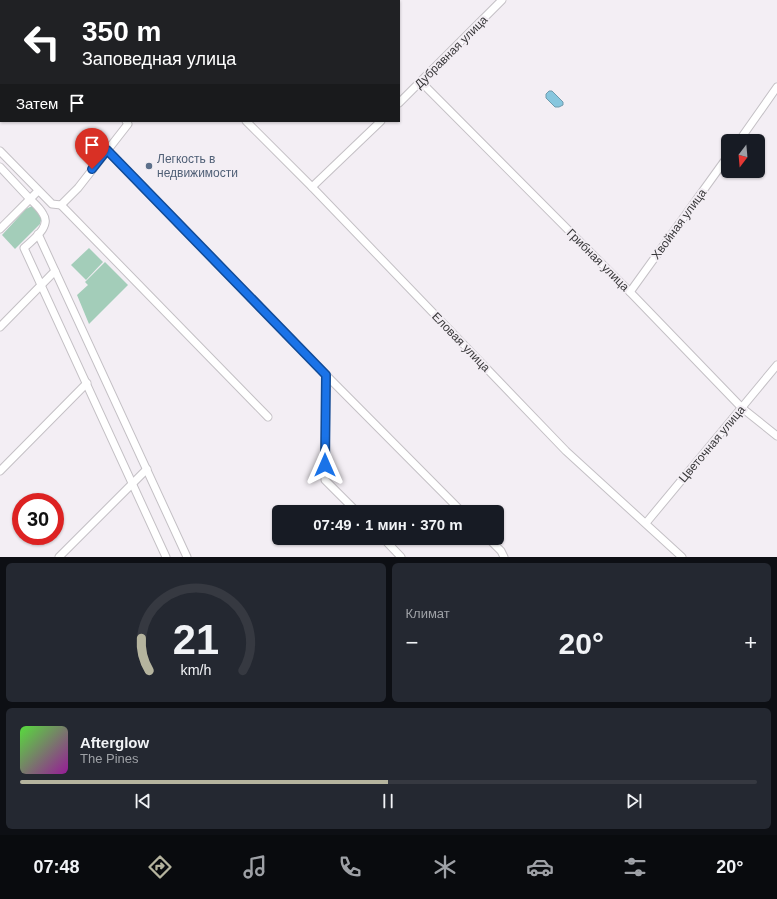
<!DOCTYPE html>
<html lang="ru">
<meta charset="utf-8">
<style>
:root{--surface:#171b24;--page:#242831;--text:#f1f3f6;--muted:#9ea1a6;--line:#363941;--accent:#b5b49e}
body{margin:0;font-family:Arial,sans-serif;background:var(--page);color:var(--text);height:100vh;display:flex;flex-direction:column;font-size:15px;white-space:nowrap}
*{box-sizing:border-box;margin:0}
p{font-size:13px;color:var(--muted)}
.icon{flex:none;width:22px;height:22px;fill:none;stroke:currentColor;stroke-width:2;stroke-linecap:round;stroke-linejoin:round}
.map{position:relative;height:557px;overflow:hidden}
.drawer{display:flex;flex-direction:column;gap:6px;padding:6px;background:#0d0f14;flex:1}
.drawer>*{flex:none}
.banner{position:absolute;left:0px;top:0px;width:400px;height:122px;box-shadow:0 1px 3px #0004;background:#202124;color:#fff;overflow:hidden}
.needle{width:26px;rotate:196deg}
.fabs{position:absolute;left:721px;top:134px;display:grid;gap:8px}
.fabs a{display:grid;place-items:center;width:44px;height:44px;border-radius:6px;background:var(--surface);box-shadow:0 1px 3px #0004;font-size:20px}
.speed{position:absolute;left:12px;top:493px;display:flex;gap:8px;font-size:20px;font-weight:700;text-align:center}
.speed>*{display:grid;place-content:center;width:52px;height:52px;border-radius:50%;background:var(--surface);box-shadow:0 1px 3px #0004;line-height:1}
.speed .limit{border:6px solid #d22;background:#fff;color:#111}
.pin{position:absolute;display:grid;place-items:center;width:34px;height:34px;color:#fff;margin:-41px -17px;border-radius:50% 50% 50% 0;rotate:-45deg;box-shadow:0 0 4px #0007}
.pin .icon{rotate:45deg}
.me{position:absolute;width:44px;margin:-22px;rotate:0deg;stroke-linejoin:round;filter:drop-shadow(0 0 3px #0008)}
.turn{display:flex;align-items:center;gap:14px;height:84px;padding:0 16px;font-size:18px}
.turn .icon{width:52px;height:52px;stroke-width:2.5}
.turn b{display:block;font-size:28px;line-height:34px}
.then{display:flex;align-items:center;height:38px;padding:0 16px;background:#0003;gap:8px;font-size:15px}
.big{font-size:30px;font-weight:800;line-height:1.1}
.drawer .widget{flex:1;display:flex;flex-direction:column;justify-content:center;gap:6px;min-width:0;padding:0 14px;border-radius:6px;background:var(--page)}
.drawer .dial{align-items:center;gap:0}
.dial svg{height:104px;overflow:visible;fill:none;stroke:var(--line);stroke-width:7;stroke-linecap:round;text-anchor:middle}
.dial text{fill:var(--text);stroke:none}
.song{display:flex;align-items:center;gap:12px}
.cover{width:48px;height:48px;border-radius:6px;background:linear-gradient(135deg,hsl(110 70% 55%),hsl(300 70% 35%))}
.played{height:4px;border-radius:2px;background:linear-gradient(90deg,var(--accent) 50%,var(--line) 50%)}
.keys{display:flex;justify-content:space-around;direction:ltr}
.heat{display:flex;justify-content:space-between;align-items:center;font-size:22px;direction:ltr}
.drawer .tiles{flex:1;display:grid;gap:6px;grid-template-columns:1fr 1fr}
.widget:last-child{grid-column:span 2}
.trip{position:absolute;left:272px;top:505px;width:232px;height:40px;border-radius:6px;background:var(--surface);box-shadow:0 1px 3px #0004;font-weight:800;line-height:40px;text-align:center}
.tabs{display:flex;height:64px;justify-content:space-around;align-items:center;background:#090b0e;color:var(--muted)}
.tabs .icon{width:28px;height:28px}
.tabs .active{color:var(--accent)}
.tabs b{font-size:18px;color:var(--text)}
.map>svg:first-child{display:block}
.green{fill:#a3cdb9}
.water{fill:#87c6de;stroke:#709bad}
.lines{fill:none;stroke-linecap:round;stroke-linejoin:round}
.minor-casing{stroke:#c4c0c5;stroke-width:9}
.minor{stroke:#fff;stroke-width:7}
.route-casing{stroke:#114b97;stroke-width:10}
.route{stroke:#1a73e8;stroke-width:7}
.service-dot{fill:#5c6f8a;stroke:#f3eef4;stroke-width:1.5}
.labels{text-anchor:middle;stroke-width:4;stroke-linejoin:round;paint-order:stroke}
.street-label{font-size:12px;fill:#39383a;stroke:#f3eef4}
.service-label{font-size:12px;fill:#4e5e75;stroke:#f3eef4;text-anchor:start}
</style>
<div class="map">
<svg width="777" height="557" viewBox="0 0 777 557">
<rect width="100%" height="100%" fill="#f3eef4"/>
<!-- green -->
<g class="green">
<path d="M 32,206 L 42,217 L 40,224 L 15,249 L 2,235 L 26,209 Z"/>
<path d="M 89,248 L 103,262 L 86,280 L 71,265 Z"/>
<path d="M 105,262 L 128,285 L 89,324 L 77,295 L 88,285 L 85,282 Z"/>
</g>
<!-- water -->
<path class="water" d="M 549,91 L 552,91 L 563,102 L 563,105 L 559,107 L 555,107 L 546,98 L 546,94 Z"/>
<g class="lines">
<!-- minor casing -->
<g class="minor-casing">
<g id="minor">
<path d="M 133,0 L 134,1"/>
<path d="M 183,1 L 184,0"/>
<path d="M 249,1 L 250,0"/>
<path d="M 421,82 L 630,292 L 742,408 L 777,436"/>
<path d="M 399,103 L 502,0"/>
<path d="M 246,121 L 312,187 L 566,451 L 682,557"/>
<path d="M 739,141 L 777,87"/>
<path d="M 107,150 L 326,375 L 462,512"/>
<path d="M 0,151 L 52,204 L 61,205 L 78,188 L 128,124 L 126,121"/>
<path d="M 0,167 L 30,199 L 38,191"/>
<path d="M 312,187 L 381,121"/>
<path d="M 61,205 L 268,417"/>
<path d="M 0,229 L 30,199 C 35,204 40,208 43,214 C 52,227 32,240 24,248 L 166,557"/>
<path d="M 38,234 L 187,557"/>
<path d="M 630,292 L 728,156"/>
<path d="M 0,327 L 55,271"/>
<path d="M 326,375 L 325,480 L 357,512"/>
<path d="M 0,471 L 87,383"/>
<path d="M 646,523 L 777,365"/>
<path d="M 383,538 L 401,557"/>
<path d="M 488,538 L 501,551 L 504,557"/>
<path d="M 59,557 L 147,469"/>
</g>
</g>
<!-- minor -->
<use href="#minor" class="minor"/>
</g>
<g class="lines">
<!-- route casing -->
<g class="route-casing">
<path id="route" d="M 92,169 L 107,150 L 326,375 L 325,465"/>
</g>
<!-- route -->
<use href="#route" class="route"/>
</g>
<!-- markers -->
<circle class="service-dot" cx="149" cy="166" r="4"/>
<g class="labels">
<!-- street labels -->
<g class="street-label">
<text transform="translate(451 52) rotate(-45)" y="4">Дубравная улица</text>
<text transform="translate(679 224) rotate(-54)" y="4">Хвойная улица</text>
<text transform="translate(598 260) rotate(45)" y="4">Грибная улица</text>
<text transform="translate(461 342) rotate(46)" y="4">Еловая улица</text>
<text transform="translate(712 444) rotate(-50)" y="4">Цветочная улица</text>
</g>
<!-- service labels -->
<g class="service-label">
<text x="157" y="163">Легкость в<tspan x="157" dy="14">недвижимости</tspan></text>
</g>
</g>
</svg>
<div class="fabs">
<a><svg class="needle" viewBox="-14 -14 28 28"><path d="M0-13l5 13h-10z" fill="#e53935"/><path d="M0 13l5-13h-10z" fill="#9ea1a6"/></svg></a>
</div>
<div class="speed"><div class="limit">30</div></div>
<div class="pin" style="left:92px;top:169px;background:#d93025"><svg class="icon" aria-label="arrive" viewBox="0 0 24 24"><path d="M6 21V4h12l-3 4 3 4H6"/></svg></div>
<svg class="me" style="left:325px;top:465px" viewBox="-20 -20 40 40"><path d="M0-17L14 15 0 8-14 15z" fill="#1a73e8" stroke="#fff" stroke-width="4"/></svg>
<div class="trip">07:49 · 1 мин · 370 m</div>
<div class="banner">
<div class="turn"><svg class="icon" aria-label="left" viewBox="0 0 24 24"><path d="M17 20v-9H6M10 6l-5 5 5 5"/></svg><div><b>350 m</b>Заповедная улица</div></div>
<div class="then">Затем<svg class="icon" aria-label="arrive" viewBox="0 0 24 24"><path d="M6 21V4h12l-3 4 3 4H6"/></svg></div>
</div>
</div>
<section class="drawer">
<div class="tiles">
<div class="widget dial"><svg viewBox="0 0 100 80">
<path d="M14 69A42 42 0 1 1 86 69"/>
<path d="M14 69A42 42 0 0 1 8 44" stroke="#b5b49e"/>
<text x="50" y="56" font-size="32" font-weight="700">21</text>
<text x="50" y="72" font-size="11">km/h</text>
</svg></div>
<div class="widget"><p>Климат</p>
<div class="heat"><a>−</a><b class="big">20°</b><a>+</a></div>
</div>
<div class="widget">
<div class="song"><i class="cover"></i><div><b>Afterglow</b><p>The Pines</p></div></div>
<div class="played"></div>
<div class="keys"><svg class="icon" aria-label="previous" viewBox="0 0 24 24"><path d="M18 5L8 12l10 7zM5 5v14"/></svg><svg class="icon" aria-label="pause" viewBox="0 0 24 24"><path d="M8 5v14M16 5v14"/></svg><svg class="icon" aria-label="next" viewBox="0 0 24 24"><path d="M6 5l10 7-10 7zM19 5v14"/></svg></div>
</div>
</div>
</section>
<nav class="tabs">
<b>07:48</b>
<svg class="icon active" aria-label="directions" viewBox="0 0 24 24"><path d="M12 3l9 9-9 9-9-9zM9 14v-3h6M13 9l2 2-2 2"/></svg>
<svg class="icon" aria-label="music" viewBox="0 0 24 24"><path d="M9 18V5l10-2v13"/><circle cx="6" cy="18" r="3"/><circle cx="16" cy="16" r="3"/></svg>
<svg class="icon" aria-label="phone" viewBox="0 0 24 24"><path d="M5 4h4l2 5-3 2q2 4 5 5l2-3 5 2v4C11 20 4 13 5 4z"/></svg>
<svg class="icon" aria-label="climate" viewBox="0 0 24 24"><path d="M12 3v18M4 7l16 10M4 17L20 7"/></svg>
<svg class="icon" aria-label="car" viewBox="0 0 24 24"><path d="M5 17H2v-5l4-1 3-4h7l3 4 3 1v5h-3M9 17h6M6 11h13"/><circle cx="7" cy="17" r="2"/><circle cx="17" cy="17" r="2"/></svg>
<svg class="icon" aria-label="filters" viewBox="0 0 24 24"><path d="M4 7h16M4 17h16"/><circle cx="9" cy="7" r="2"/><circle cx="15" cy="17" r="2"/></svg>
<b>20°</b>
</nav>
